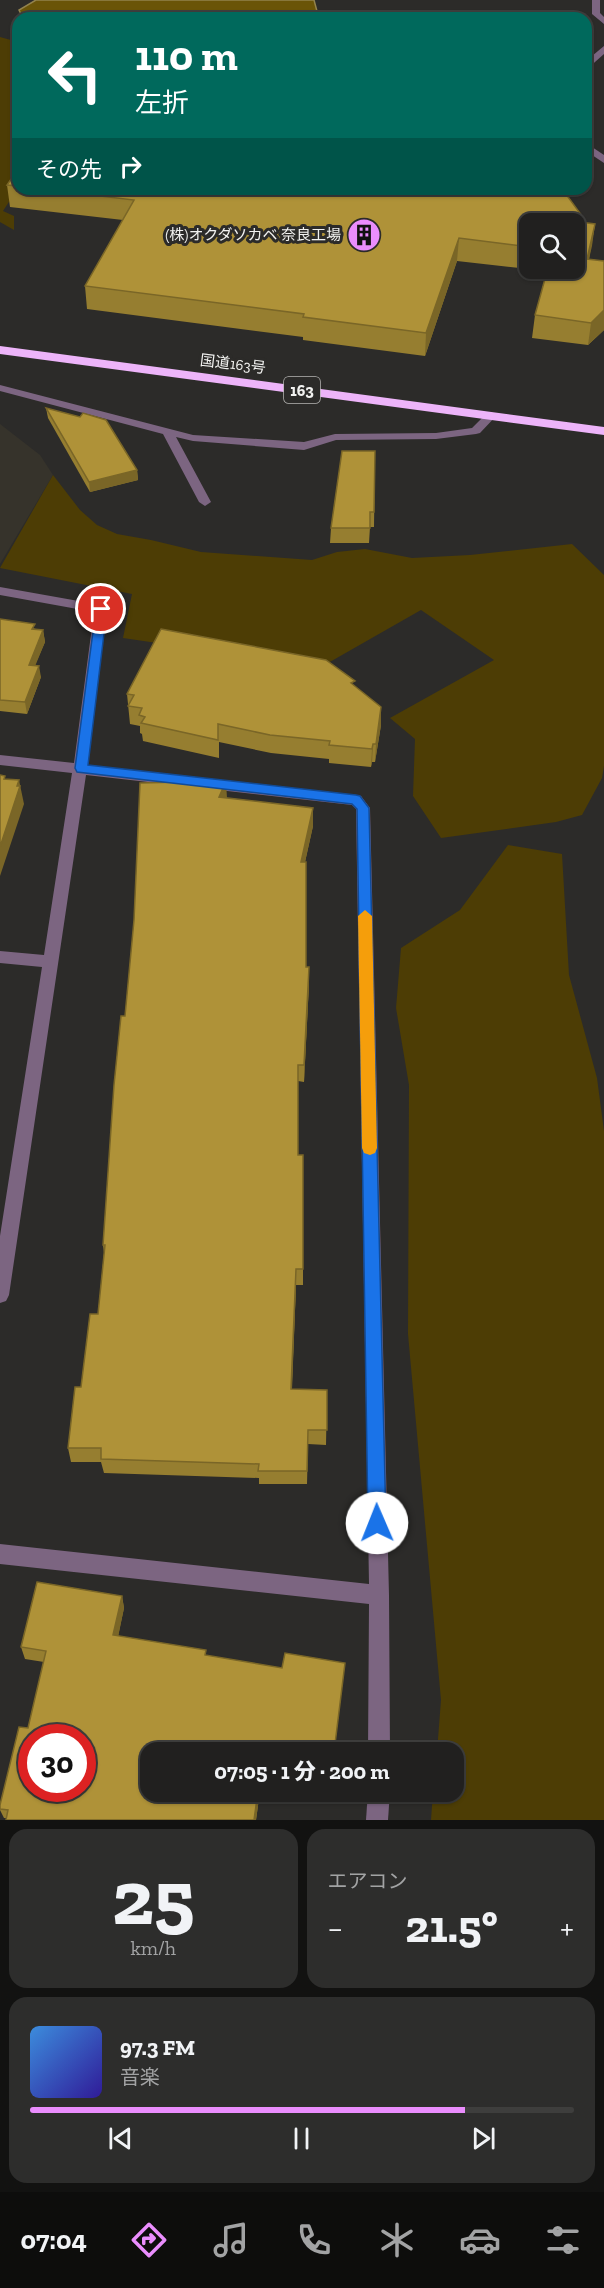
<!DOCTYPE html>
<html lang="ja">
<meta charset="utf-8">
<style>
:root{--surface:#21201f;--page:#2d2d2c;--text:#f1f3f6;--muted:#a2a3a4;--line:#3e3e3d;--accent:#ea8dfd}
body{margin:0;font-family:"Zilla Slab","Noto Sans JP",serif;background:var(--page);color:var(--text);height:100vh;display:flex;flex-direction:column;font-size:22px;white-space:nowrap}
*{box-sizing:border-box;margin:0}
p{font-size:20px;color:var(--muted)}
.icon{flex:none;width:33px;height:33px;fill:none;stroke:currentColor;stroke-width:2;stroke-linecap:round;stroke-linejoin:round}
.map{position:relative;height:1820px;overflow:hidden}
.sheet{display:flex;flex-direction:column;gap:9px;padding:9px;background:#121211;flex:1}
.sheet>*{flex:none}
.top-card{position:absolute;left:12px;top:12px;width:580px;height:183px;border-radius:18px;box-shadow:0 2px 4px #0004,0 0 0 2px var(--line);background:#00695c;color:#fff;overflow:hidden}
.buttons{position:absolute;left:519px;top:213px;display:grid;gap:12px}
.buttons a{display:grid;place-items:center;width:66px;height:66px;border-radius:12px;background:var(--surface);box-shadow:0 2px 4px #0004,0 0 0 2px var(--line);font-size:30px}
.speed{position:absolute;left:18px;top:1724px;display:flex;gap:12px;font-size:30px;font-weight:700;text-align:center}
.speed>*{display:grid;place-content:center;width:78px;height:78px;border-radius:50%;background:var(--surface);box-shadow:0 2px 4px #0004,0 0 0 2px var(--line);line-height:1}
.speed .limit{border:9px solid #d22;background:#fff;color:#111}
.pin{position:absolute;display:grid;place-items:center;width:51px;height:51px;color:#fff;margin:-26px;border:3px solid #fff;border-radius:50%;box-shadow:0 2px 6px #0007}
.me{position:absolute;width:66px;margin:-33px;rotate:359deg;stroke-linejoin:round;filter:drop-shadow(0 0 4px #0008)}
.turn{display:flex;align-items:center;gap:21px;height:126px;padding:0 24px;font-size:27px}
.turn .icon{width:78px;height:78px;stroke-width:2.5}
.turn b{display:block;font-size:42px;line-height:51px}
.then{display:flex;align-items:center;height:57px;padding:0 24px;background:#0003;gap:12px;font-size:22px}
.big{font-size:45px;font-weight:800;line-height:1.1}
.sheet .widget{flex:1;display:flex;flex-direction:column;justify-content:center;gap:9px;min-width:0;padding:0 21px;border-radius:18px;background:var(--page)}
.sheet .dial{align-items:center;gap:0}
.dial b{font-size:78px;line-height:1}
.song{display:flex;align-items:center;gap:18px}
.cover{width:72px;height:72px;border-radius:9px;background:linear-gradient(135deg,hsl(210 70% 55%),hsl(250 70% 35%))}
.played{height:6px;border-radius:3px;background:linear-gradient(90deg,var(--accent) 80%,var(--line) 80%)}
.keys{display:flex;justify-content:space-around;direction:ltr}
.heat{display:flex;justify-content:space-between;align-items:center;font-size:33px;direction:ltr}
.sheet .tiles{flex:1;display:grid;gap:9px;grid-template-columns:1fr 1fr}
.widget:last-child{grid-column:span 2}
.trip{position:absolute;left:140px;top:1742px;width:324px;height:60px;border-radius:18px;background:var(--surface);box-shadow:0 2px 4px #0004,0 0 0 2px var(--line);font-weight:800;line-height:60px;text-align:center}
.menu{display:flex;height:96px;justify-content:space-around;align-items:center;background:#0d0d0c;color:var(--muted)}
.menu .icon{width:42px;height:42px}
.menu .active{color:var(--accent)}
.menu b{font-size:27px;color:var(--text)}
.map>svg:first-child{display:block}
.built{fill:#36332b}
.green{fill:#4d3d05}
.water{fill:#6a5407;stroke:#93834d;stroke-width:1.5}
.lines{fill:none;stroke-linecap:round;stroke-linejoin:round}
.minor{fill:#7c6581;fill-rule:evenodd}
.highway{fill:#edb4f9;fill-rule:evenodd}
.wall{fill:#967e30;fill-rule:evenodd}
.shaded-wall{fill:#7a6627}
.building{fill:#af9238;stroke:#7a6627;stroke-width:1.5;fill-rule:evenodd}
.route{fill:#1a73e8;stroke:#114b97;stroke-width:1.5}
.slow{fill:#f59e0b}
.labels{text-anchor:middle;stroke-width:6;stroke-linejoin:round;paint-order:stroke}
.far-poi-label{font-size:15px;fill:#f2f2f0;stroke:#2c2b29;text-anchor:end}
.far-street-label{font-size:15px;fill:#f2f2f0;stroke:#2c2b29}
.shield{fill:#2c2b29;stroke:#b7b6b4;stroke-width:1.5}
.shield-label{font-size:16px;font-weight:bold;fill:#f2f2f0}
</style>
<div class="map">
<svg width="604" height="1820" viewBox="0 0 604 1820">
<rect width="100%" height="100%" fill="#2c2b29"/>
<!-- built -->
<path class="built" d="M 0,424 L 40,455 L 53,475 L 0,564 Z"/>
<!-- green -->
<g class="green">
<path d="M 0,37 L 18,42 L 18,188 L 3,211 L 14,216 L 14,230 L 0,222 Z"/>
<path d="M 53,475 L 80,510 L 97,525 L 117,534 L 151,540 L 201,552 L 312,560 L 337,552 L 365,549 L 412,558 L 470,555 L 572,544 L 604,575 L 604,766 L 602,778 L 582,815 L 556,822 L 441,838 L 413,796 L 415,739 L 390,718 L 494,660 L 421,610 L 321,667 L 123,638 L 132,594 L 0,568 Z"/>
<path d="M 508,845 L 562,854 L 569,975 L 597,1078 L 604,1131 L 604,1820 L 431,1820 L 433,1791 L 453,1791 L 453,1752 L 437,1752 L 441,1700 L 408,1334 L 409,1085 L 396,1008 L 401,948 L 460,910 Z"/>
</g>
<!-- water -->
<path class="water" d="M 36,0 L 314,0 L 318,15 L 317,18 L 23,18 L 19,10 Z"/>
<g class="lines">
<!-- minor -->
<g class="minor">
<path d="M 592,0 L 600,0 L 600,13 L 604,17 L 604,24 L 592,14 Z"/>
<path d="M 604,46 L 604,54 L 586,70 L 586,61 Z"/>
<path d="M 586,143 L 604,155 L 604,163 L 586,151 Z"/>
<path d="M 0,385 L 193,435 L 304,442 L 335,434 L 436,433 L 472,428 L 487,413 L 491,412 L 497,415 L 480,433 L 476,434 L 436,439 L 336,440 L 304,450 L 193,441 L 176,437 L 211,502 L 205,506 L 199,502 L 163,434 L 0,391 Z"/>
<path d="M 0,587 L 101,605 L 107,609 L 87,765 L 356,795 L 361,796 L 370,808 L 389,1595 L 390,1752 L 368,1752 L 369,1604 L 0,1564 L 0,1544 L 369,1584 L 356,809 L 352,805 L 86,775 L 9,1295 L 6,1301 L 0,1303 L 0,1236 L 42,967 L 0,963 L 0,951 L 44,955 L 72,773 L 0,765 L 0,755 L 74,763 L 94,612 L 0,595 Z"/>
<path d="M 368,1791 L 390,1791 L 388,1820 L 366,1820 Z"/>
</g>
<!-- highway -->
<path class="highway" d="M 0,346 L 604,427 L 604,435 L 0,354 Z"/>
</g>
<!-- wall -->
<g class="wall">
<path d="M 18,169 L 18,189 L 553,189 L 581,223 L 595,224 L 589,259 L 604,261 L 604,330 L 588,345 L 532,338 L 535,315 L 547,271 L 457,261 L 425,356 L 303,340 L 303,337 L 87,309 L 85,286 L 123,220 L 10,207 L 7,185 ZM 530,224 L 574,268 L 530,268 Z"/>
<path d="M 46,408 L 80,417 L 137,470 L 138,480 L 90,492 L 48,418 Z"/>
<path d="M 375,451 L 374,527 L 370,527 L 369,543 L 330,543 L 331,528 Z"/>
<path d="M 0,619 L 36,629 L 43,630 L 45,642 L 35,665 L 41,677 L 27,714 L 0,711 Z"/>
<path d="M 355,687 L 381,725 L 375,762 L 372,762 L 371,767 L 329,763 L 329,759 L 271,753 L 219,742 L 219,758 L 143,741 L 142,734 L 140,733 L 140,726 L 130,724 L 127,694 Z"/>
<path d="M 227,798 L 313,826 L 305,862 L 306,967 L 309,984 L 304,1082 L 298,1081 L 298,1155 L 303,1155 L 303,1285 L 296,1285 L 292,1389 L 327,1390 L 326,1445 L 308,1444 L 307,1484 L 259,1484 L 259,1478 L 104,1473 L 101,1462 L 71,1462 L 68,1448 L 98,1314 L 104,1253 L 103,1245 L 125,1016 Z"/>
<path d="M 122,1596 L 124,1608 L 118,1636 L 207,1656 L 282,1668 L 345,1663 L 334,1752 L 150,1752 L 150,1791 L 260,1791 L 256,1820 L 4,1818 L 0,1810 L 0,1805 L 28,1728 L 44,1662 L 25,1659 L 21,1647 Z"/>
</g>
<!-- shaded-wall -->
<g class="shaded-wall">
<path d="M 595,224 L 592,246 L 584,281 L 587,259 Z"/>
<path d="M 459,238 L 457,261 L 425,356 L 426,333 Z"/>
<path d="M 604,310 L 604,330 L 588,345 L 591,323 Z"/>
<path d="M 137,470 L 138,480 L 90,492 L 89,482 Z"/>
<path d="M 43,630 L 45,642 L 31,676 L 29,665 Z"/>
<path d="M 39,666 L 41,677 L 27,714 L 25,702 Z"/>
<path d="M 381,707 L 381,725 L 375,762 L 376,744 Z"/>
<path d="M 373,744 L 372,762 L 371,767 L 372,749 Z"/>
<path d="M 19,780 L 24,804 L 0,876 L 0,847 Z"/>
<path d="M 226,781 L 227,798 L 219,797 Z"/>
<path d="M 313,808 L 313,826 L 301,880 L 301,862 Z"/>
<path d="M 309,967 L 309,984 L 304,1082 L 304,1065 Z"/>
<path d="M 296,1269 L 296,1285 L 291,1403 L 291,1389 Z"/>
<path d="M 122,1596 L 124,1608 L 116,1647 L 113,1635 Z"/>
<path d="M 258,1791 L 260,1791 L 256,1820 L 254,1820 Z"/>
</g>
<!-- building -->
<g class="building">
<path d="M 18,169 L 18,186 L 7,185 Z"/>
<path d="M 42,189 L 553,189 L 563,190 L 582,216 L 579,222 L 595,224 L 587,259 L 604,261 L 604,310 L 591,323 L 535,315 L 548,268 L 574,268 L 574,224 L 530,224 L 530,247 L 459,238 L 426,333 L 303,317 L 304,314 L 85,286 L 134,200 Z"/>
<path d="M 46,408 L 80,417 L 83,413 L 106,420 L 137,470 L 89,482 Z"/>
<path d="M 342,451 L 375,451 L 374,512 L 370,512 L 370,528 L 331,528 Z"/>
<path d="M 0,619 L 35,624 L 32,629 L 43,630 L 29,665 L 39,666 L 25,702 L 0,700 Z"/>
<path d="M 161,629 L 326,660 L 355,681 L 351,683 L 381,707 L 376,744 L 373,744 L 372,749 L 329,745 L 330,741 L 270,735 L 218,724 L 218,740 L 141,723 L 145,717 L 139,715 L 142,708 L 128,706 L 134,695 L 127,694 Z"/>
<path d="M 0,775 L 5,776 L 4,779 L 19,780 L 17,786 L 20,786 L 0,847 Z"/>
<path d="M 226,781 L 219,797 L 313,808 L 301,862 L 306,862 L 306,967 L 309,967 L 304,1065 L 298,1065 L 298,1155 L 303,1155 L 303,1269 L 296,1269 L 291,1389 L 327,1390 L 327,1430 L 308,1430 L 307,1471 L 258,1471 L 259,1464 L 101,1459 L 101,1448 L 68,1448 L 75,1387 L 81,1387 L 90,1314 L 98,1314 L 105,1245 L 103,1245 L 114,1085 L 121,1016 L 125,1016 L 134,920 L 140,783 Z"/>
<path d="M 37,1582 L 122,1596 L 113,1635 L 206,1650 L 205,1655 L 282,1668 L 285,1653 L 345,1663 L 334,1752 L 314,1752 L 265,1744 L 264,1752 L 150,1752 L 150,1791 L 258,1791 L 254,1820 L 6,1820 L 8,1810 L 0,1809 L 0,1805 L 19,1727 L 28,1728 L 46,1651 L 21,1647 ZM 32,1737 L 82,1737 L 82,1788 L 32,1788 Z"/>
</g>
<!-- route -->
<path class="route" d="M 101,606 L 107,609 L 88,765 L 356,795 L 360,796 L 369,808 L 386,1523 L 383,1529 L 377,1532 L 371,1529 L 368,1523 L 357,809 L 352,804 L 77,772 L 75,768 L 96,609 Z"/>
<!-- slow -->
<path class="slow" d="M 365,910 L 372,916 L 377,1148 L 375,1153 L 370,1155 L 364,1153 L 362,1148 L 358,916 Z"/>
<!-- icons -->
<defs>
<g id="building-disc" transform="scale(1.725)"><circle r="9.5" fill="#ea8dfd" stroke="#2c2b29"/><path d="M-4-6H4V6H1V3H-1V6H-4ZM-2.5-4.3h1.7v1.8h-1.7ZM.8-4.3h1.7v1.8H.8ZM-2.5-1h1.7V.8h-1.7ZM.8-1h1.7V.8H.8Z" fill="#111"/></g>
</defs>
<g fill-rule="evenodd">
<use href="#building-disc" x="364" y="235"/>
</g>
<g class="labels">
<!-- far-poi labels -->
<g class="far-poi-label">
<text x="341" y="240">(株)オクダソカベ 奈良工場</text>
</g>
<!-- far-street labels -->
<g class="far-street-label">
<text transform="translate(233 364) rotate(7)" y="5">国道163号</text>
</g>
<!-- shield labels -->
<rect class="shield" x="284" y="377" width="36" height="26" rx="4.5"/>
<g class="shield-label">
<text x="302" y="396">163</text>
</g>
</g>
</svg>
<div class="buttons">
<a><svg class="icon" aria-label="search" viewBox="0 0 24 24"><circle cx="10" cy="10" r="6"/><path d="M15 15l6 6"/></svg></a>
</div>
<div class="speed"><div class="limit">30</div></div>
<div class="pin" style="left:101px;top:609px;background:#d93025"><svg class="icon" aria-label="arrive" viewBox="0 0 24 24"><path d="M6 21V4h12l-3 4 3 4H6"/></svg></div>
<svg class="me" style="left:377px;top:1523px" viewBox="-20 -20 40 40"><circle r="19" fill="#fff"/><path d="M0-13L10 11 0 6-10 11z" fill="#1a73e8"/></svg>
<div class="trip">07:05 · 1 分 · 200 m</div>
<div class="top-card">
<div class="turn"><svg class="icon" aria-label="left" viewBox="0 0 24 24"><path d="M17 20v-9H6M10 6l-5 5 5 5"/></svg><div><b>110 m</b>左折</div></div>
<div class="then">その先<svg class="icon" aria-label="right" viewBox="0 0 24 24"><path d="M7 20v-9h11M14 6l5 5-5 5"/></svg></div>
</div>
</div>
<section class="sheet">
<div class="tiles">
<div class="widget dial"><b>25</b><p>km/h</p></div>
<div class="widget"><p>エアコン</p>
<div class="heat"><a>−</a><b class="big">21.5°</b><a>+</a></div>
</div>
<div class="widget">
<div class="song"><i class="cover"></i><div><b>97.3 FM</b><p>音楽</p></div></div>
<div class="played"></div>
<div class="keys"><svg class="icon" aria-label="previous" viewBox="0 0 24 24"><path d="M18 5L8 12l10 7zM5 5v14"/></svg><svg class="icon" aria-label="pause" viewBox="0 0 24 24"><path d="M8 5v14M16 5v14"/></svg><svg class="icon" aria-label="next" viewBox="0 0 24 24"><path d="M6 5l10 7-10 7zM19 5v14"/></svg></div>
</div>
</div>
</section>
<nav class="menu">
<b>07:04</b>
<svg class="icon active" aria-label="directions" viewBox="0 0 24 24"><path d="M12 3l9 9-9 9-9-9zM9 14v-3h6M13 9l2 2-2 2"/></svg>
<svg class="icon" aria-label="music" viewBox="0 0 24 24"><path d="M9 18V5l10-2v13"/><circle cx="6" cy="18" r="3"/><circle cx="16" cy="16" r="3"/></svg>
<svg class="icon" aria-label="phone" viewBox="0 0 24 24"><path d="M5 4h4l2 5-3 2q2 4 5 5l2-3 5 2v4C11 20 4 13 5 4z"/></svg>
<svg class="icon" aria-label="climate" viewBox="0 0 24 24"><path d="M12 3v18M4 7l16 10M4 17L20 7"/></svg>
<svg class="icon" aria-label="car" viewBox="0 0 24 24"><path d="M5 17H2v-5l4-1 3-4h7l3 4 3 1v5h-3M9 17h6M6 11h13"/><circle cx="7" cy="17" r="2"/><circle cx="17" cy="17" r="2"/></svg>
<svg class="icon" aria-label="filters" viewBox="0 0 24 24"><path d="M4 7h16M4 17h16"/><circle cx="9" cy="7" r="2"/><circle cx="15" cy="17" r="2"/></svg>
</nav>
